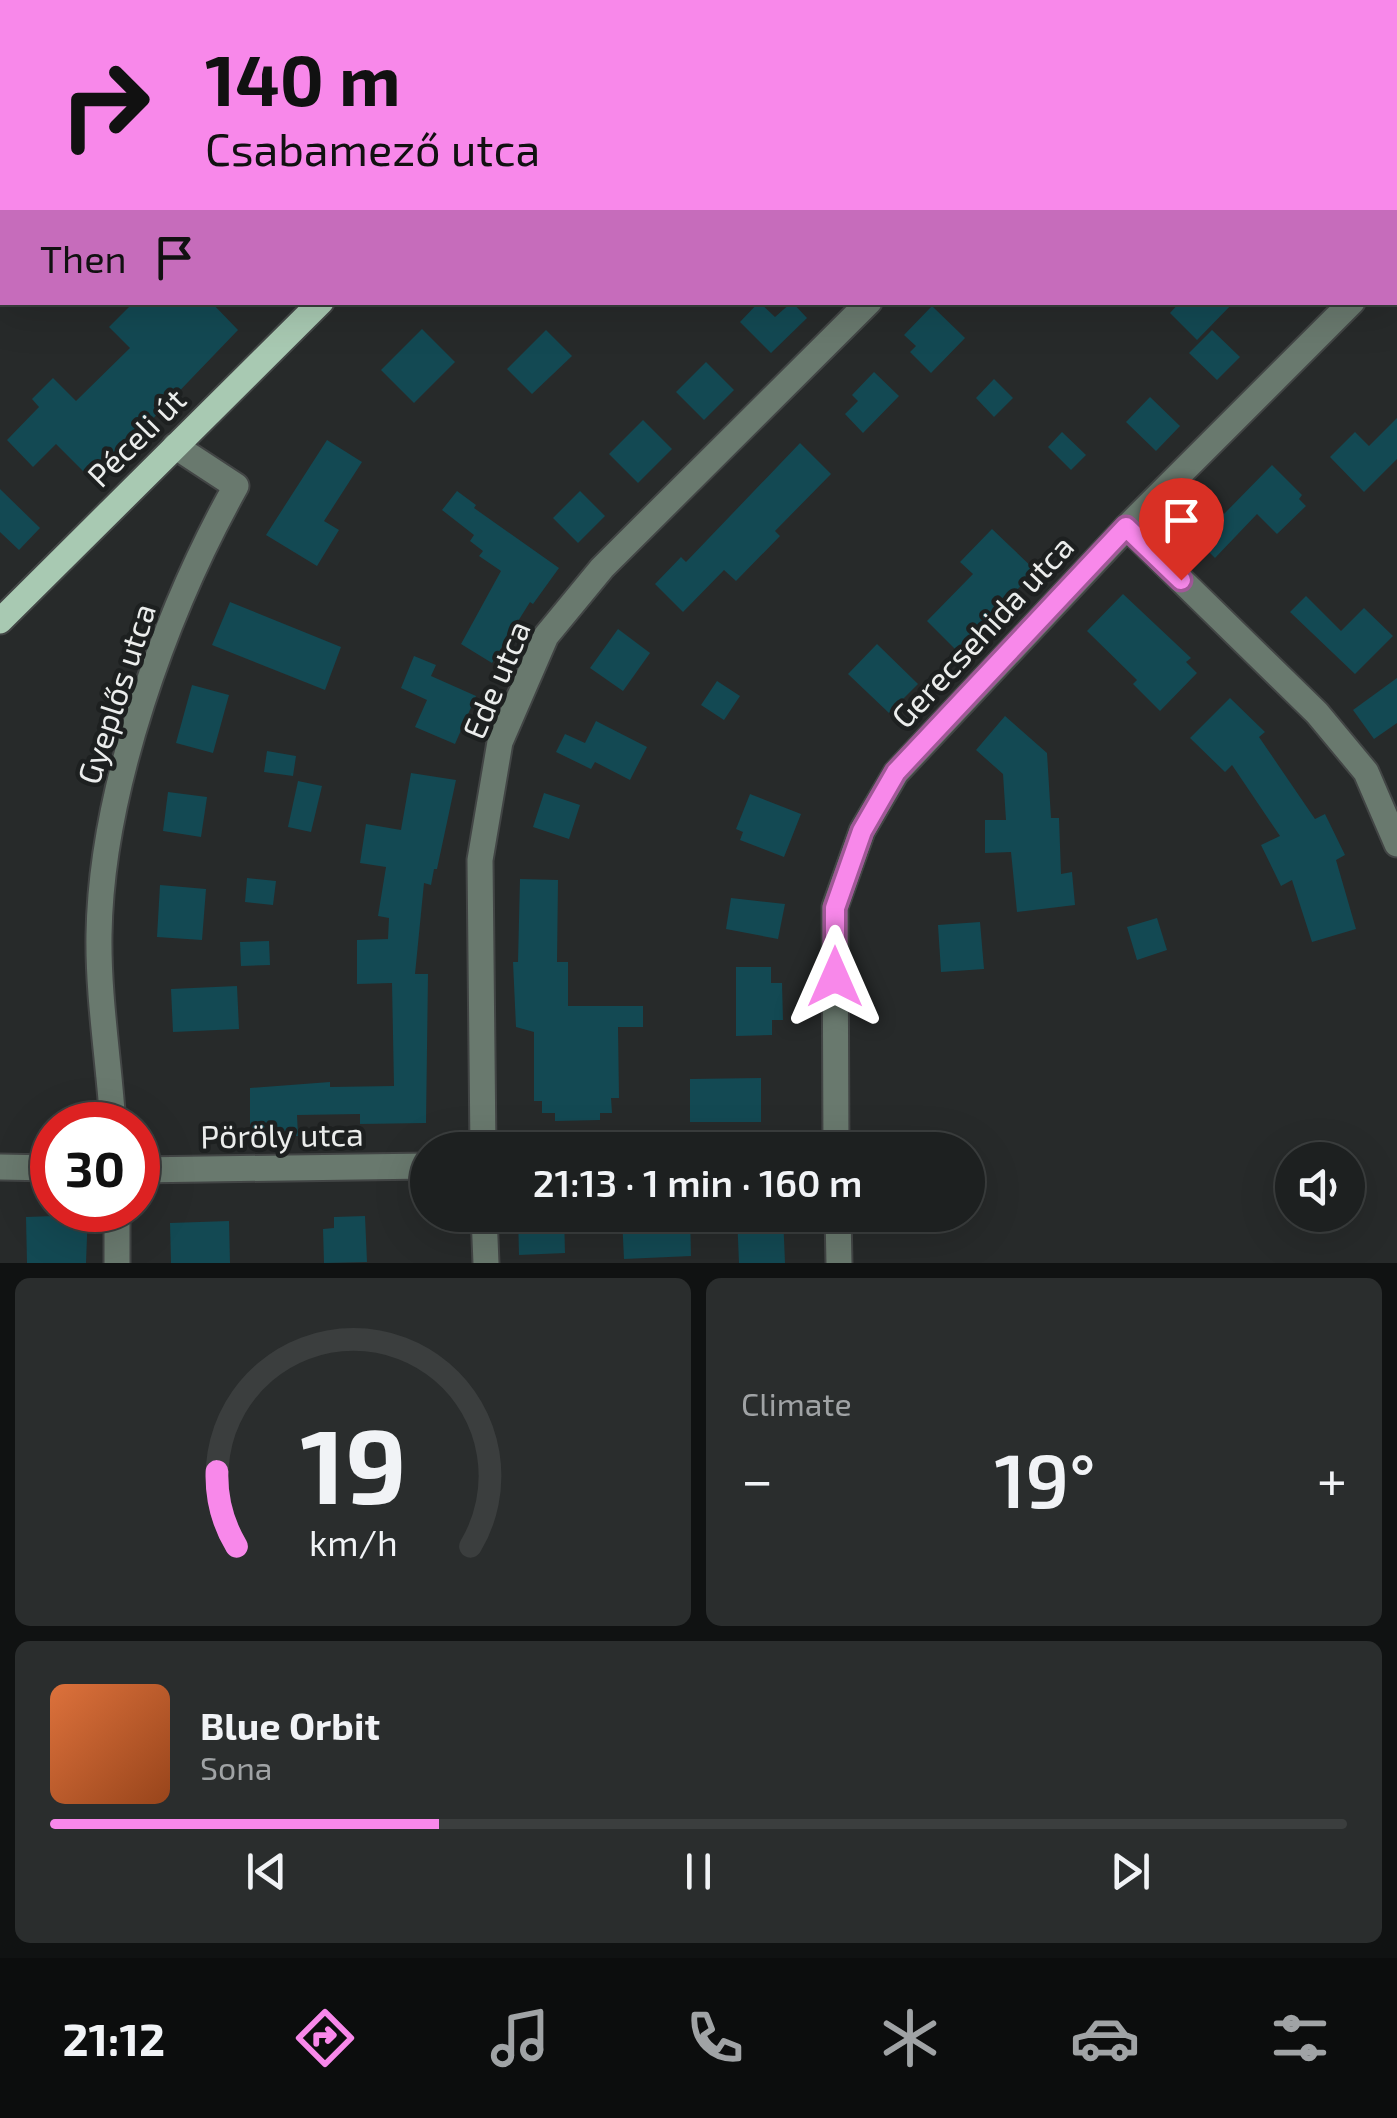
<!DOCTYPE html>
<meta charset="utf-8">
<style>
:root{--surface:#1d2020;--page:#2a2d2d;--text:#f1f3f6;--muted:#a0a3a5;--line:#3b3e3e;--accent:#f888ea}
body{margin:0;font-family:"Exo 2",sans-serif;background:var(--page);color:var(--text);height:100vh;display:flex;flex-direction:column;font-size:38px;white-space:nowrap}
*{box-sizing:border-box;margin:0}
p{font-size:32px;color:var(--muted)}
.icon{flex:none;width:55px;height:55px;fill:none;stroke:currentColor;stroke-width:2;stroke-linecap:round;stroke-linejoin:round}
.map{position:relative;height:1263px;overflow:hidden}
.sheet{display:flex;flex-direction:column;gap:15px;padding:15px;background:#101212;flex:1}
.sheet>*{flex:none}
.guide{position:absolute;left:0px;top:0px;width:1398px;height:305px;box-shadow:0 10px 40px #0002,0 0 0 2px var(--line);background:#f888ea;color:#111;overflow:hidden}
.tools{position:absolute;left:1275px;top:1142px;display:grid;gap:20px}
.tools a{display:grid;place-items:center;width:90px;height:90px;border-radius:50%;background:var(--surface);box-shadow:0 10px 40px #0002,0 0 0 2px var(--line);font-size:50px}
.speed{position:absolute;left:30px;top:1102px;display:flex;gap:20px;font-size:50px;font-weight:700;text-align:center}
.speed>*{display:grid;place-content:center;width:130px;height:130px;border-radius:50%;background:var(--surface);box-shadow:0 10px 40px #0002,0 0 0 2px var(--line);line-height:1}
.speed .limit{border:15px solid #d22;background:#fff;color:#111}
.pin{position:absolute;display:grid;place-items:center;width:85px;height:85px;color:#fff;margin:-102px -42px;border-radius:50% 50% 50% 0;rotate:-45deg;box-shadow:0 0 10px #0007}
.pin .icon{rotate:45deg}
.me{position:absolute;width:110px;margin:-55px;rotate:0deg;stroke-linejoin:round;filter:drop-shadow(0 0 8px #0008)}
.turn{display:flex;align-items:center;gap:35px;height:210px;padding:0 40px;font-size:45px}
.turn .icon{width:130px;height:130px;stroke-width:2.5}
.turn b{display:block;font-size:70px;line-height:85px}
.then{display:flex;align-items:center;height:95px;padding:0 40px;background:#0003;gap:20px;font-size:38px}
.big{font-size:75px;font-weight:600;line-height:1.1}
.sheet .widget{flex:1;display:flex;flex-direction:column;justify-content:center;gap:15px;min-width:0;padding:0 35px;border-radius:15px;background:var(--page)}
.sheet .dial{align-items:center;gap:0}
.dial svg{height:260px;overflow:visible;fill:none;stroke:var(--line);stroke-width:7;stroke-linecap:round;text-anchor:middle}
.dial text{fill:var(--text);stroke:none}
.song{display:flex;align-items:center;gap:30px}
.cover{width:120px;height:120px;border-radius:15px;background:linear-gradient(135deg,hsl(20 70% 55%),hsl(20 70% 35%))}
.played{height:10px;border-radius:5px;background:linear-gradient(90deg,var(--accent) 30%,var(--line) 30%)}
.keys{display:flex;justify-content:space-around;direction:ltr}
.heat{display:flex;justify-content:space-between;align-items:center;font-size:55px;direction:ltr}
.sheet .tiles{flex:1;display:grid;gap:15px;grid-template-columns:1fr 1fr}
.widget:last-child{grid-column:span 2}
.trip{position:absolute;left:410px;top:1132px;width:575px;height:100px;border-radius:50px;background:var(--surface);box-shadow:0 10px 40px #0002,0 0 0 2px var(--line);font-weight:600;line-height:100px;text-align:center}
.dock{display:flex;height:160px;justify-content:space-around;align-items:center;background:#0c0d0d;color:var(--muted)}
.dock .icon{width:70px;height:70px}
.dock .current{color:var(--accent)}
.dock b{font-size:45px;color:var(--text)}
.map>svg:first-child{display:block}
.building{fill:#134953}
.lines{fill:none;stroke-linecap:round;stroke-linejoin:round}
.minor-casing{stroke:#424545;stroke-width:29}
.major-casing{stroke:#424545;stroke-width:29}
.minor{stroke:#69796e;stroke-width:25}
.major{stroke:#a8c9b2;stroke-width:25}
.route-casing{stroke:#a15898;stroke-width:25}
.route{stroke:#f888ea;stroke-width:18}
.labels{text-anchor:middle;stroke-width:9;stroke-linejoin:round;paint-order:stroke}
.street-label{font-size:32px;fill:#ebedec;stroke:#1d2020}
</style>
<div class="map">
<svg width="1397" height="1263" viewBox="0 0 1397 1263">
<rect width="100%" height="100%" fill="#272a2a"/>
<!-- building -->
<g class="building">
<path d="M 134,302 L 211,302 L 238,330 L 93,481 L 56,444 L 33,467 L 7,440 L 39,407 L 32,399 L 53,378 L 76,401 L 130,348 L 109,327 Z"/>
<path d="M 759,302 L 775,317 L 792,302 L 807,318 L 771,353 L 740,322 Z"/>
<path d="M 1180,302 L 1234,302 L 1197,340 L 1170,313 Z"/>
<path d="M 932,306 L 965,338 L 931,373 L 910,352 L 916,346 L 904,335 Z"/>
<path d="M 422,329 L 455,362 L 414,403 L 381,370 Z"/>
<path d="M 546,330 L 572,356 L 532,394 L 507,369 Z"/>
<path d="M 1212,330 L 1240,357 L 1217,380 L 1189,353 Z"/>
<path d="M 706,362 L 734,390 L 704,420 L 676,392 Z"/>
<path d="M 874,372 L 899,396 L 863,433 L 845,414 L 858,401 L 852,395 Z"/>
<path d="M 994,379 L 1013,398 L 994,417 L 976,398 Z"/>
<path d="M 1150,397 L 1180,426 L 1156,451 L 1126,422 Z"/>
<path d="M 1397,418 L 1397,459 L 1364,492 L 1330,457 L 1355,432 L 1369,446 Z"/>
<path d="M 643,420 L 672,449 L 638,483 L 609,454 Z"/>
<path d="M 1062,432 L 1086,455 L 1071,470 L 1048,447 Z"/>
<path d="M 327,440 L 362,462 L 324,521 L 339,530 L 317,566 L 266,535 Z"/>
<path d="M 800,443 L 831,474 L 775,531 L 780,536 L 736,581 L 724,570 L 683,612 L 655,584 L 681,557 L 686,562 Z"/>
<path d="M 1272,465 L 1302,495 L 1299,499 L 1306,506 L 1277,534 L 1257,514 L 1215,558 L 1186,529 L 1212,502 L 1224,514 Z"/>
<path d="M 0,489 L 40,528 L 19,550 L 0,532 Z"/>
<path d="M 457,491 L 476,505 L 474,508 L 559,568 L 533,604 L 530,602 L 492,663 L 461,644 L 501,571 L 479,556 L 483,551 L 470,541 L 474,535 L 442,510 Z"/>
<path d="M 580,491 L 605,516 L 578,543 L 553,518 Z"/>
<path d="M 992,529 L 1036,571 L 956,650 L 927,621 L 973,574 L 960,562 Z"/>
<path d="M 1123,594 L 1191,658 L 1186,662 L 1197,673 L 1160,711 L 1133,684 L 1137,680 L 1087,631 Z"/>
<path d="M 1306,596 L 1341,631 L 1364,608 L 1393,636 L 1355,674 L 1290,612 Z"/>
<path d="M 230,602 L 341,647 L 325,690 L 212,645 Z"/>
<path d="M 618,629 L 650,653 L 623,691 L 590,668 Z"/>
<path d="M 877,644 L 918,684 L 889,713 L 848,674 Z"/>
<path d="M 414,656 L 436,665 L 431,676 L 476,696 L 455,744 L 415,727 L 427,700 L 401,688 Z"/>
<path d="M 1397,678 L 1397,723 L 1374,739 L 1353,710 Z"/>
<path d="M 717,681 L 740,696 L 724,720 L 701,705 Z"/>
<path d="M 192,685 L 229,695 L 213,753 L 176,743 Z"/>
<path d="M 1230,698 L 1265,732 L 1259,737 L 1315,819 L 1325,814 L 1345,855 L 1336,860 L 1356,929 L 1312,942 L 1292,880 L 1281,886 L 1261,845 L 1280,836 L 1232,765 L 1225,772 L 1190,738 Z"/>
<path d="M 1005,716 L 1047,753 L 1051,818 L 1059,818 L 1061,874 L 1072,872 L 1075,905 L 1017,912 L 1011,852 L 985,853 L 985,820 L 1006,820 L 1003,774 L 976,750 Z"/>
<path d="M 596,721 L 647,747 L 630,780 L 595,762 L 591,769 L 556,752 L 565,734 L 585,743 Z"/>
<path d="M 267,751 L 296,756 L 293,776 L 264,772 Z"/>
<path d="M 411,773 L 456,780 L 437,869 L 434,869 L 431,885 L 424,883 L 415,974 L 428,974 L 426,1123 L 360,1124 L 360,1114 L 297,1115 L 298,1136 L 250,1137 L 250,1088 L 330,1082 L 330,1087 L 394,1086 L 392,983 L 357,984 L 357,940 L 388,939 L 389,918 L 378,916 L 386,867 L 360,863 L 366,824 L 401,830 Z"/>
<path d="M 298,781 L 322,786 L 311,832 L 288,827 Z"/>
<path d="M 168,792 L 207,797 L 201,837 L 163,831 Z"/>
<path d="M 544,793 L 580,805 L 569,839 L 533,827 Z"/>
<path d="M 750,794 L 801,814 L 784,857 L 740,840 L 743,832 L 736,829 Z"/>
<path d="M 247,878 L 276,881 L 273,905 L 245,902 Z"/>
<path d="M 520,879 L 558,880 L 557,962 L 568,962 L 568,1006 L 643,1006 L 643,1027 L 618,1027 L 619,1098 L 611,1098 L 612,1113 L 600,1113 L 600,1120 L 555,1121 L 555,1113 L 542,1113 L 542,1101 L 534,1101 L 534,1032 L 516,1027 L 513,962 L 518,962 Z"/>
<path d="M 160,885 L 206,889 L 202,940 L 157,937 Z"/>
<path d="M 731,898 L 785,904 L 778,939 L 726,929 Z"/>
<path d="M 1157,918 L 1167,950 L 1137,960 L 1127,927 Z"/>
<path d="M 980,922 L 984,969 L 941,972 L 938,925 Z"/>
<path d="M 269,941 L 270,965 L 241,966 L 240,942 Z"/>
<path d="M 736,967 L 771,967 L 771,983 L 782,983 L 783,1020 L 772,1020 L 772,1035 L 736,1036 Z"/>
<path d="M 237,986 L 239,1029 L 173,1032 L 171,989 Z"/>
<path d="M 761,1078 L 761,1122 L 690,1122 L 690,1079 Z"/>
<path d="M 54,1210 L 88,1210 L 86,1263 L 27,1263 L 26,1217 L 54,1216 Z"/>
<path d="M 518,1215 L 564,1215 L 565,1253 L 519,1255 Z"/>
<path d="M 674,1215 L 690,1215 L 691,1256 L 624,1259 L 622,1217 Z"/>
<path d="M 737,1215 L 783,1215 L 785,1263 L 739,1263 Z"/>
<path d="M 365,1216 L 367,1262 L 324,1263 L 323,1229 L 334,1228 L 334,1217 Z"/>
<path d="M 229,1221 L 230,1263 L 171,1263 L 170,1223 Z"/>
</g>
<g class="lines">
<!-- minor casing -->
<g class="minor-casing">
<g id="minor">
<path d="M 1088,0 L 1092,2"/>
<path d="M 77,2 L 78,0"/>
<path d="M 0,145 L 2,140"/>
<path d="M 1395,182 L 1397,183"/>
<path d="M 1395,259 L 1397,257"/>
<path d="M 1127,527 L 1317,713 L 1366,772 L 1397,844"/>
<path d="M 113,1125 C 109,1062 98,997 99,935 C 101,790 166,611 236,486 L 175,446"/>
<path d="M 483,1150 L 480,860 L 500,742 L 546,636 L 602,568 L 869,302"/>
<path d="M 836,1150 L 835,907 L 862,831 L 896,773 L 1127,527 L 1352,302"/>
<path d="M 0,1167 L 52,1168"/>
<path d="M 138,1170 L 428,1166"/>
<path d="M 117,1210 L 117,1263"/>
<path d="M 484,1215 L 486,1263"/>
<path d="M 838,1215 L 839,1263"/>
</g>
</g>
<!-- major casing -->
<g class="major-casing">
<g id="major">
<path d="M 626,2 L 629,0"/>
<path d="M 0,621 L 321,302"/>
</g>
</g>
<!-- minor -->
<use href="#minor" class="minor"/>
<!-- major -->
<use href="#major" class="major"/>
</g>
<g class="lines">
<!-- route casing -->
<g class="route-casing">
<path id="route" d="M 835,977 L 835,908 L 862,831 L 896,772 L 1126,527 L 1181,580"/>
</g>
<!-- route -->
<use href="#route" class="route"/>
</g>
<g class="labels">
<!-- street labels -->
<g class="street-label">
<text transform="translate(137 438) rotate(-45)" y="11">Péceli út</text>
<text transform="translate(983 632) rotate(-47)" y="11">Gerecsehida utca</text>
<text transform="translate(497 680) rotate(-67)" y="11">Ede utca</text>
<text transform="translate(117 694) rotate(-72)" y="11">Gyeplős utca</text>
<text transform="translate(282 1136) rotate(-1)" y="11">Pöröly utca</text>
</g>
</g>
</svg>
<div class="tools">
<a><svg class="icon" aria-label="sound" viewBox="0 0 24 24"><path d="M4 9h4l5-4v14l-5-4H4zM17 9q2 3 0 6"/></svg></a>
</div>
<div class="speed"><div class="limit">30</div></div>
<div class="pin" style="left:1181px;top:580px;background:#d93025"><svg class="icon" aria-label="arrive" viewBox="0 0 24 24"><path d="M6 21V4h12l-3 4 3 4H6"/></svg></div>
<svg class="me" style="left:835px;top:977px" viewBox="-20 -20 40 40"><path d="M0-17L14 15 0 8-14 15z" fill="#f888ea" stroke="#fff" stroke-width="4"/></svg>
<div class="trip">21:13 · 1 min · 160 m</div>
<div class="guide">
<div class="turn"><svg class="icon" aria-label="right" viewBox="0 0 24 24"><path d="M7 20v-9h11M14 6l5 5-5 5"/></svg><div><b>140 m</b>Csabamező utca</div></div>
<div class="then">Then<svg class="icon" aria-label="arrive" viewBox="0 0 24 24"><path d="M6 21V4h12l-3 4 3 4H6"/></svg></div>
</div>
</div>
<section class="sheet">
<div class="tiles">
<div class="widget dial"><svg viewBox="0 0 100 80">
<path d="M14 69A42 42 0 1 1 86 69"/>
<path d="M14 69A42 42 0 0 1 8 46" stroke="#f888ea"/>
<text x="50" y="56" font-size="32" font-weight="700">19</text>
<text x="50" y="72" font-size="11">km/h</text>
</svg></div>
<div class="widget"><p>Climate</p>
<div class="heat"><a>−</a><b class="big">19°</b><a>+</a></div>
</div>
<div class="widget">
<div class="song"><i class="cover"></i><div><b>Blue Orbit</b><p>Sona</p></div></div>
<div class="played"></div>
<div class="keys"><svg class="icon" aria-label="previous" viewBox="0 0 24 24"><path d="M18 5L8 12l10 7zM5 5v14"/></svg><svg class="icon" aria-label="pause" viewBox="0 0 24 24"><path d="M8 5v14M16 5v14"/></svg><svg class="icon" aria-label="next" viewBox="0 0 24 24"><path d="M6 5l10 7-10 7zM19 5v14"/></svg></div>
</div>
</div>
</section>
<nav class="dock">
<b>21:12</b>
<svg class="icon current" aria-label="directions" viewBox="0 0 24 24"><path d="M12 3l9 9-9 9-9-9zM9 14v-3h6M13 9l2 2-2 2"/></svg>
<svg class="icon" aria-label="music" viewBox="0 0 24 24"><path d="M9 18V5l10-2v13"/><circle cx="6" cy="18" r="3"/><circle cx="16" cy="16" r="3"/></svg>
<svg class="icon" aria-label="phone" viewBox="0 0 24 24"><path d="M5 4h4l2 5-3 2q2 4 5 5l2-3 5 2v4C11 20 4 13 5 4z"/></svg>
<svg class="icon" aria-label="climate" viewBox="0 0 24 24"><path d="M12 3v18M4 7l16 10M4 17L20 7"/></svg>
<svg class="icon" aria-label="car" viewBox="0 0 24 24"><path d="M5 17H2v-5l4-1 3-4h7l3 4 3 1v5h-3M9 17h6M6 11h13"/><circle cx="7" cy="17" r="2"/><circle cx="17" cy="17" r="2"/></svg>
<svg class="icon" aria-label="filters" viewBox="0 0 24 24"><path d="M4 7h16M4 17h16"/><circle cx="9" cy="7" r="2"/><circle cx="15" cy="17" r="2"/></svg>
</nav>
